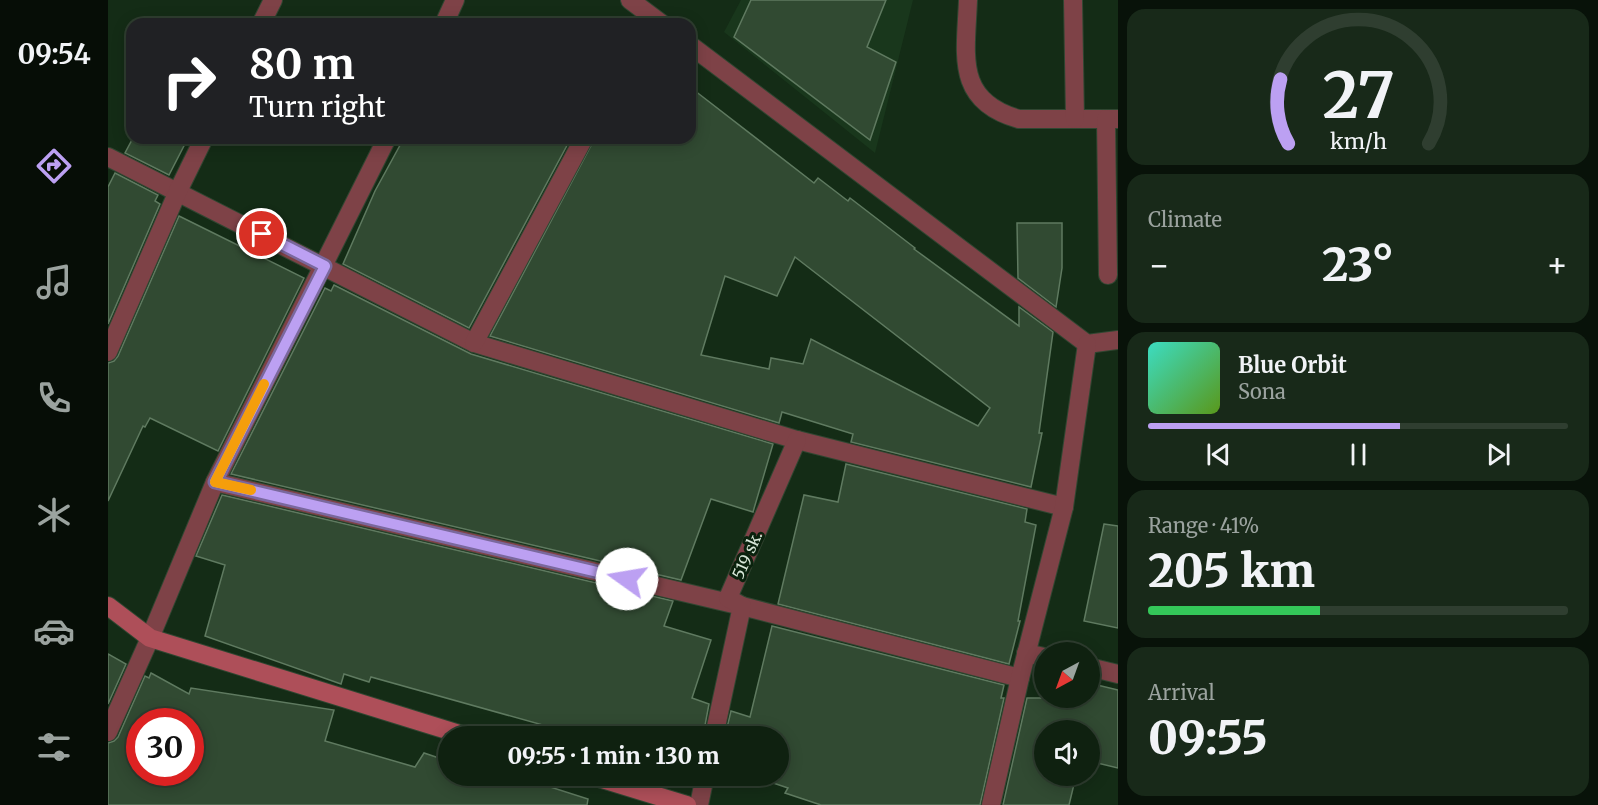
<!DOCTYPE html>
<meta charset="utf-8">
<style>
:root{--surface:#0f2110;--page:#182919;--text:#f1f3f6;--muted:#9ba39f;--line:#2f3e30;--accent:#bca0f2}
body{margin:0;font-family:Merriweather,serif;background:var(--page);color:var(--text);height:100vh;display:flex;flex-direction:column;font-size:22px;white-space:nowrap}
*{box-sizing:border-box;margin:0}
p{font-size:20px;color:var(--muted)}
.icon{flex:none;width:33px;height:33px;fill:none;stroke:currentColor;stroke-width:2;stroke-linecap:round;stroke-linejoin:round}
.map{position:relative;flex:1;overflow:hidden}
.sheet{display:flex;flex-direction:column;gap:9px;padding:9px;background:#081209;width:480px}
.sheet>*{flex:none}
.top-card{position:absolute;left:18px;top:18px;width:570px;height:126px;border-radius:18px;box-shadow:0 3px 15px #0003,0 0 0 2px var(--line);background:#202124;color:#fff;overflow:hidden}
.needle{width:39px;rotate:221deg}
.tools{position:absolute;left:926px;top:642px;display:grid;gap:12px}
.tools a{display:grid;place-items:center;width:66px;height:66px;border-radius:50%;background:var(--surface);box-shadow:0 3px 15px #0003,0 0 0 2px var(--line);font-size:30px}
.speed{position:absolute;left:18px;top:708px;display:flex;gap:12px;font-size:30px;font-weight:700;text-align:center}
.speed>*{display:grid;place-content:center;width:78px;height:78px;border-radius:50%;background:var(--surface);box-shadow:0 3px 15px #0003,0 0 0 2px var(--line);line-height:1}
.speed .limit{border:9px solid #d22;background:#fff;color:#111}
.pin{position:absolute;display:grid;place-items:center;width:51px;height:51px;color:#fff;margin:-26px;border:3px solid #fff;border-radius:50%;box-shadow:0 2px 6px #0007}
.me{position:absolute;width:66px;margin:-33px;rotate:283deg;stroke-linejoin:round;filter:drop-shadow(0 0 4px #0008)}
.turn{display:flex;align-items:center;gap:21px;height:126px;padding:0 24px;font-size:27px}
.turn .icon{width:78px;height:78px;stroke-width:2.5}
.turn b{display:block;font-size:42px;line-height:51px}
.big{font-size:45px;font-weight:800;line-height:1.1}
.sheet .widget{flex:1;display:flex;flex-direction:column;justify-content:center;gap:9px;min-width:0;padding:0 21px;border-radius:18px;background:var(--page)}
.sheet .dial{align-items:center;gap:0}
.dial svg{height:156px;overflow:visible;fill:none;stroke:var(--line);stroke-width:7;stroke-linecap:round;text-anchor:middle}
.dial text{fill:var(--text);stroke:none}
.song{display:flex;align-items:center;gap:18px}
.cover{width:72px;height:72px;border-radius:9px;background:linear-gradient(135deg,hsl(170 70% 55%),hsl(90 70% 35%))}
.played{height:6px;border-radius:3px;background:linear-gradient(90deg,var(--accent) 60%,var(--line) 60%)}
.keys{display:flex;justify-content:space-around;direction:ltr}
.heat{display:flex;justify-content:space-between;align-items:center;font-size:33px;direction:ltr}
.charge{height:9px;border-radius:4px;background:linear-gradient(90deg,#34c759 41%,var(--line) 0)}
.trip{position:absolute;left:330px;top:726px;width:351px;height:60px;border-radius:30px;background:var(--surface);box-shadow:0 3px 15px #0003,0 0 0 2px var(--line);font-weight:800;line-height:60px;text-align:center}
main{display:flex;flex:1;min-height:0}
.tab-bar{display:flex;flex-direction:column;width:108px;justify-content:space-around;align-items:center;background:#060d06;color:var(--muted)}
.tab-bar .icon{width:42px;height:42px}
.tab-bar .selected{color:var(--accent)}
.tab-bar b{font-size:27px;color:var(--text)}
.map>svg:first-child{display:block}
.built{fill:#19371c}
.building{fill:#314a32;stroke:#5f7a60;stroke-width:1.5;fill-rule:evenodd}
.lines{fill:none;stroke-linecap:round;stroke-linejoin:round}
.lane-casing{stroke:#304631;stroke-width:20}
.street-casing{stroke:#304631;stroke-width:20}
.secondary-casing{stroke:#304631;stroke-width:20}
.lane{stroke:#7e4247;stroke-width:18}
.street{stroke:#7e4247;stroke-width:18}
.secondary{stroke:#ae4f59;stroke-width:18}
.route-casing{stroke:#7a689d;stroke-width:15}
.route{stroke:#bca0f2;stroke-width:10}
.slow{stroke:#f59e0b;stroke-width:10}
.labels{text-anchor:middle;stroke-width:6;stroke-linejoin:round;paint-order:stroke}
.street-label{font-size:16px;fill:#d9e8d9;stroke:#0a220d}
</style>
<main>
<nav class="tab-bar">
<b>09:54</b>
<svg class="icon selected" aria-label="directions" viewBox="0 0 24 24"><path d="M12 3l9 9-9 9-9-9zM9 14v-3h6M13 9l2 2-2 2"/></svg>
<svg class="icon" aria-label="music" viewBox="0 0 24 24"><path d="M9 18V5l10-2v13"/><circle cx="6" cy="18" r="3"/><circle cx="16" cy="16" r="3"/></svg>
<svg class="icon" aria-label="phone" viewBox="0 0 24 24"><path d="M5 4h4l2 5-3 2q2 4 5 5l2-3 5 2v4C11 20 4 13 5 4z"/></svg>
<svg class="icon" aria-label="climate" viewBox="0 0 24 24"><path d="M12 3v18M4 7l16 10M4 17L20 7"/></svg>
<svg class="icon" aria-label="car" viewBox="0 0 24 24"><path d="M5 17H2v-5l4-1 3-4h7l3 4 3 1v5h-3M9 17h6M6 11h13"/><circle cx="7" cy="17" r="2"/><circle cx="17" cy="17" r="2"/></svg>
<svg class="icon" aria-label="filters" viewBox="0 0 24 24"><path d="M4 7h16M4 17h16"/><circle cx="9" cy="7" r="2"/><circle cx="15" cy="17" r="2"/></svg>
</nav>
<div class="map">
<svg width="1010" height="805" viewBox="0 0 1010 805">
<rect width="100%" height="100%" fill="#142c16"/>
<!-- built -->
<path class="built" d="M 633,0 L 805,0 L 767,153 L 616,32 Z"/>
<!-- building -->
<g class="building">
<path d="M 643,0 L 778,0 L 759,47 L 788,62 L 762,140 L 626,37 Z"/>
<path d="M 582,87 L 706,183 L 710,178 L 740,201 L 742,198 L 807,248 L 806,249 L 911,326 L 911,307 L 945,332 L 931,433 L 934,433 L 923,487 L 743,442 L 745,434 L 674,412 L 671,423 L 382,336 L 487,138 L 582,138 ZM 687,257 L 882,408 L 870,426 L 703,339 L 695,364 L 663,358 L 661,369 L 593,355 L 617,276 L 669,296 Z"/>
<path d="M 25,138 L 80,138 L 61,175 L 17,153 Z"/>
<path d="M 296,138 L 463,138 L 361,328 L 235,264 L 267,191 Z"/>
<path d="M 7,173 L 50,195 L 47,201 L 52,204 L 0,324 L 0,187 Z"/>
<path d="M 71,216 L 196,278 L 110,451 L 42,418 L 37,427 L 35,426 L 0,501 L 0,363 L 6,361 L 10,356 Z"/>
<path d="M 909,223 L 954,223 L 954,268 L 948,307 L 910,278 Z"/>
<path d="M 226,285 L 363,354 L 665,444 L 645,512 L 603,499 L 573,580 L 123,474 L 217,288 L 223,291 Z"/>
<path d="M 738,464 L 919,509 L 917,522 L 928,525 L 910,621 L 912,621 L 901,664 L 670,604 L 696,495 L 730,502 Z"/>
<path d="M 114,495 L 565,601 L 556,626 L 603,640 L 584,698 L 601,704 L 595,736 L 474,736 L 263,677 L 261,682 L 236,674 L 233,684 L 97,636 L 117,565 L 88,556 Z"/>
<path d="M 996,524 L 1010,526 L 1010,628 L 976,621 Z"/>
<path d="M 664,626 L 896,685 L 893,698 L 896,698 L 872,805 L 713,805 L 677,793 L 680,788 L 644,776 L 670,776 L 670,736 L 617,736 L 623,711 L 642,717 Z"/>
<path d="M 0,654 L 18,664 L 0,704 Z"/>
<path d="M 43,673 L 81,694 L 83,688 L 226,710 L 217,741 L 307,767 L 316,753 L 340,761 L 340,776 L 408,776 L 480,799 L 479,805 L 0,805 L 0,743 L 6,741 L 10,737 L 37,676 L 41,678 ZM 32,722 L 82,722 L 82,772 L 32,772 Z"/>
<path d="M 981,683 L 1010,690 L 1010,768 L 981,761 L 981,730 L 936,730 L 936,776 L 968,776 L 961,805 L 895,805 L 919,698 L 981,698 Z"/>
</g>
<g class="lines">
<!-- lane casing -->
<g class="lane-casing">
<g id="lane">
<path d="M 860,0 C 858,54 846,101 911,119 L 1010,119"/>
<path d="M 965,0 L 967,119"/>
<path d="M 998,119 L 1000,275"/>
</g>
</g>
<!-- street casing -->
<g class="street-casing">
<g id="street">
<path d="M 522,0 L 554,24"/>
<path d="M 153,24 L 165,0"/>
<path d="M 336,24 L 347,0"/>
<path d="M 582,45 L 979,344 L 1010,340"/>
<path d="M 0,157 L 366,343 L 689,440 L 956,507"/>
<path d="M 366,343 L 476,138"/>
<path d="M 0,352 L 70,191 L 96,138"/>
<path d="M 107,482 L 634,606 L 912,678"/>
<path d="M 918,653 L 936,657"/>
<path d="M 981,667 L 1010,674"/>
<path d="M 0,732 L 42,638 L 107,482 L 279,138"/>
<path d="M 606,736 L 634,606 L 620,598 L 689,440"/>
<path d="M 591,805 L 597,776"/>
<path d="M 883,805 L 912,678 L 956,507 L 979,344"/>
</g>
</g>
<!-- secondary casing -->
<g class="secondary-casing">
<g id="secondary">
<path d="M 0,606 L 42,638 L 358,736"/>
<path d="M 484,776 L 579,805"/>
</g>
</g>
<!-- lane -->
<use href="#lane" class="lane"/>
<!-- street -->
<use href="#street" class="street"/>
<!-- secondary -->
<use href="#secondary" class="secondary"/>
</g>
<g class="lines">
<!-- route casing -->
<g class="route-casing">
<path id="route" d="M 154,234 L 217,266 L 107,482 L 519,579"/>
</g>
<!-- route -->
<use href="#route" class="route"/>
<!-- slow -->
<path class="slow" d="M 143,490 L 107,482 L 156,384"/>
</g>
<g class="labels">
<!-- street labels -->
<g class="street-label">
<text transform="translate(639 555) rotate(-66)" y="6">519 sk.</text>
</g>
</g>
</svg>
<div class="tools">
<a><svg class="needle" viewBox="-14 -14 28 28"><path d="M0-13l5 13h-10z" fill="#e53935"/><path d="M0 13l5-13h-10z" fill="#9ba39f"/></svg></a>
<a><svg class="icon" aria-label="sound" viewBox="0 0 24 24"><path d="M4 9h4l5-4v14l-5-4H4zM17 9q2 3 0 6"/></svg></a>
</div>
<div class="speed"><div class="limit">30</div></div>
<div class="pin" style="left:154px;top:234px;background:#d93025"><svg class="icon" aria-label="arrive" viewBox="0 0 24 24"><path d="M6 21V4h12l-3 4 3 4H6"/></svg></div>
<svg class="me" style="left:519px;top:579px" viewBox="-20 -20 40 40"><circle r="19" fill="#fff"/><path d="M0-13L10 11 0 6-10 11z" fill="#bca0f2"/></svg>
<div class="trip">09:55 · 1 min · 130 m</div>
<div class="top-card">
<div class="turn"><svg class="icon" aria-label="right" viewBox="0 0 24 24"><path d="M7 20v-9h11M14 6l5 5-5 5"/></svg><div><b>80 m</b>Turn right</div></div>
</div>
</div>
<section class="sheet">
<div class="widget dial"><svg viewBox="0 0 100 80">
<path d="M14 69A42 42 0 1 1 86 69"/>
<path d="M14 69A42 42 0 0 1 10 36" stroke="#bca0f2"/>
<text x="50" y="56" font-size="32" font-weight="700">27</text>
<text x="50" y="72" font-size="11">km/h</text>
</svg></div>
<div class="widget"><p>Climate</p>
<div class="heat"><a>−</a><b class="big">23°</b><a>+</a></div>
</div>
<div class="widget">
<div class="song"><i class="cover"></i><div><b>Blue Orbit</b><p>Sona</p></div></div>
<div class="played"></div>
<div class="keys"><svg class="icon" aria-label="previous" viewBox="0 0 24 24"><path d="M18 5L8 12l10 7zM5 5v14"/></svg><svg class="icon" aria-label="pause" viewBox="0 0 24 24"><path d="M8 5v14M16 5v14"/></svg><svg class="icon" aria-label="next" viewBox="0 0 24 24"><path d="M6 5l10 7-10 7zM19 5v14"/></svg></div>
</div>
<div class="widget"><p>Range · 41%</p><b class="big">205 km</b><div class="charge"></div></div>
<div class="widget"><p>Arrival</p><b class="big">09:55</b></div>
</section>
</main>
